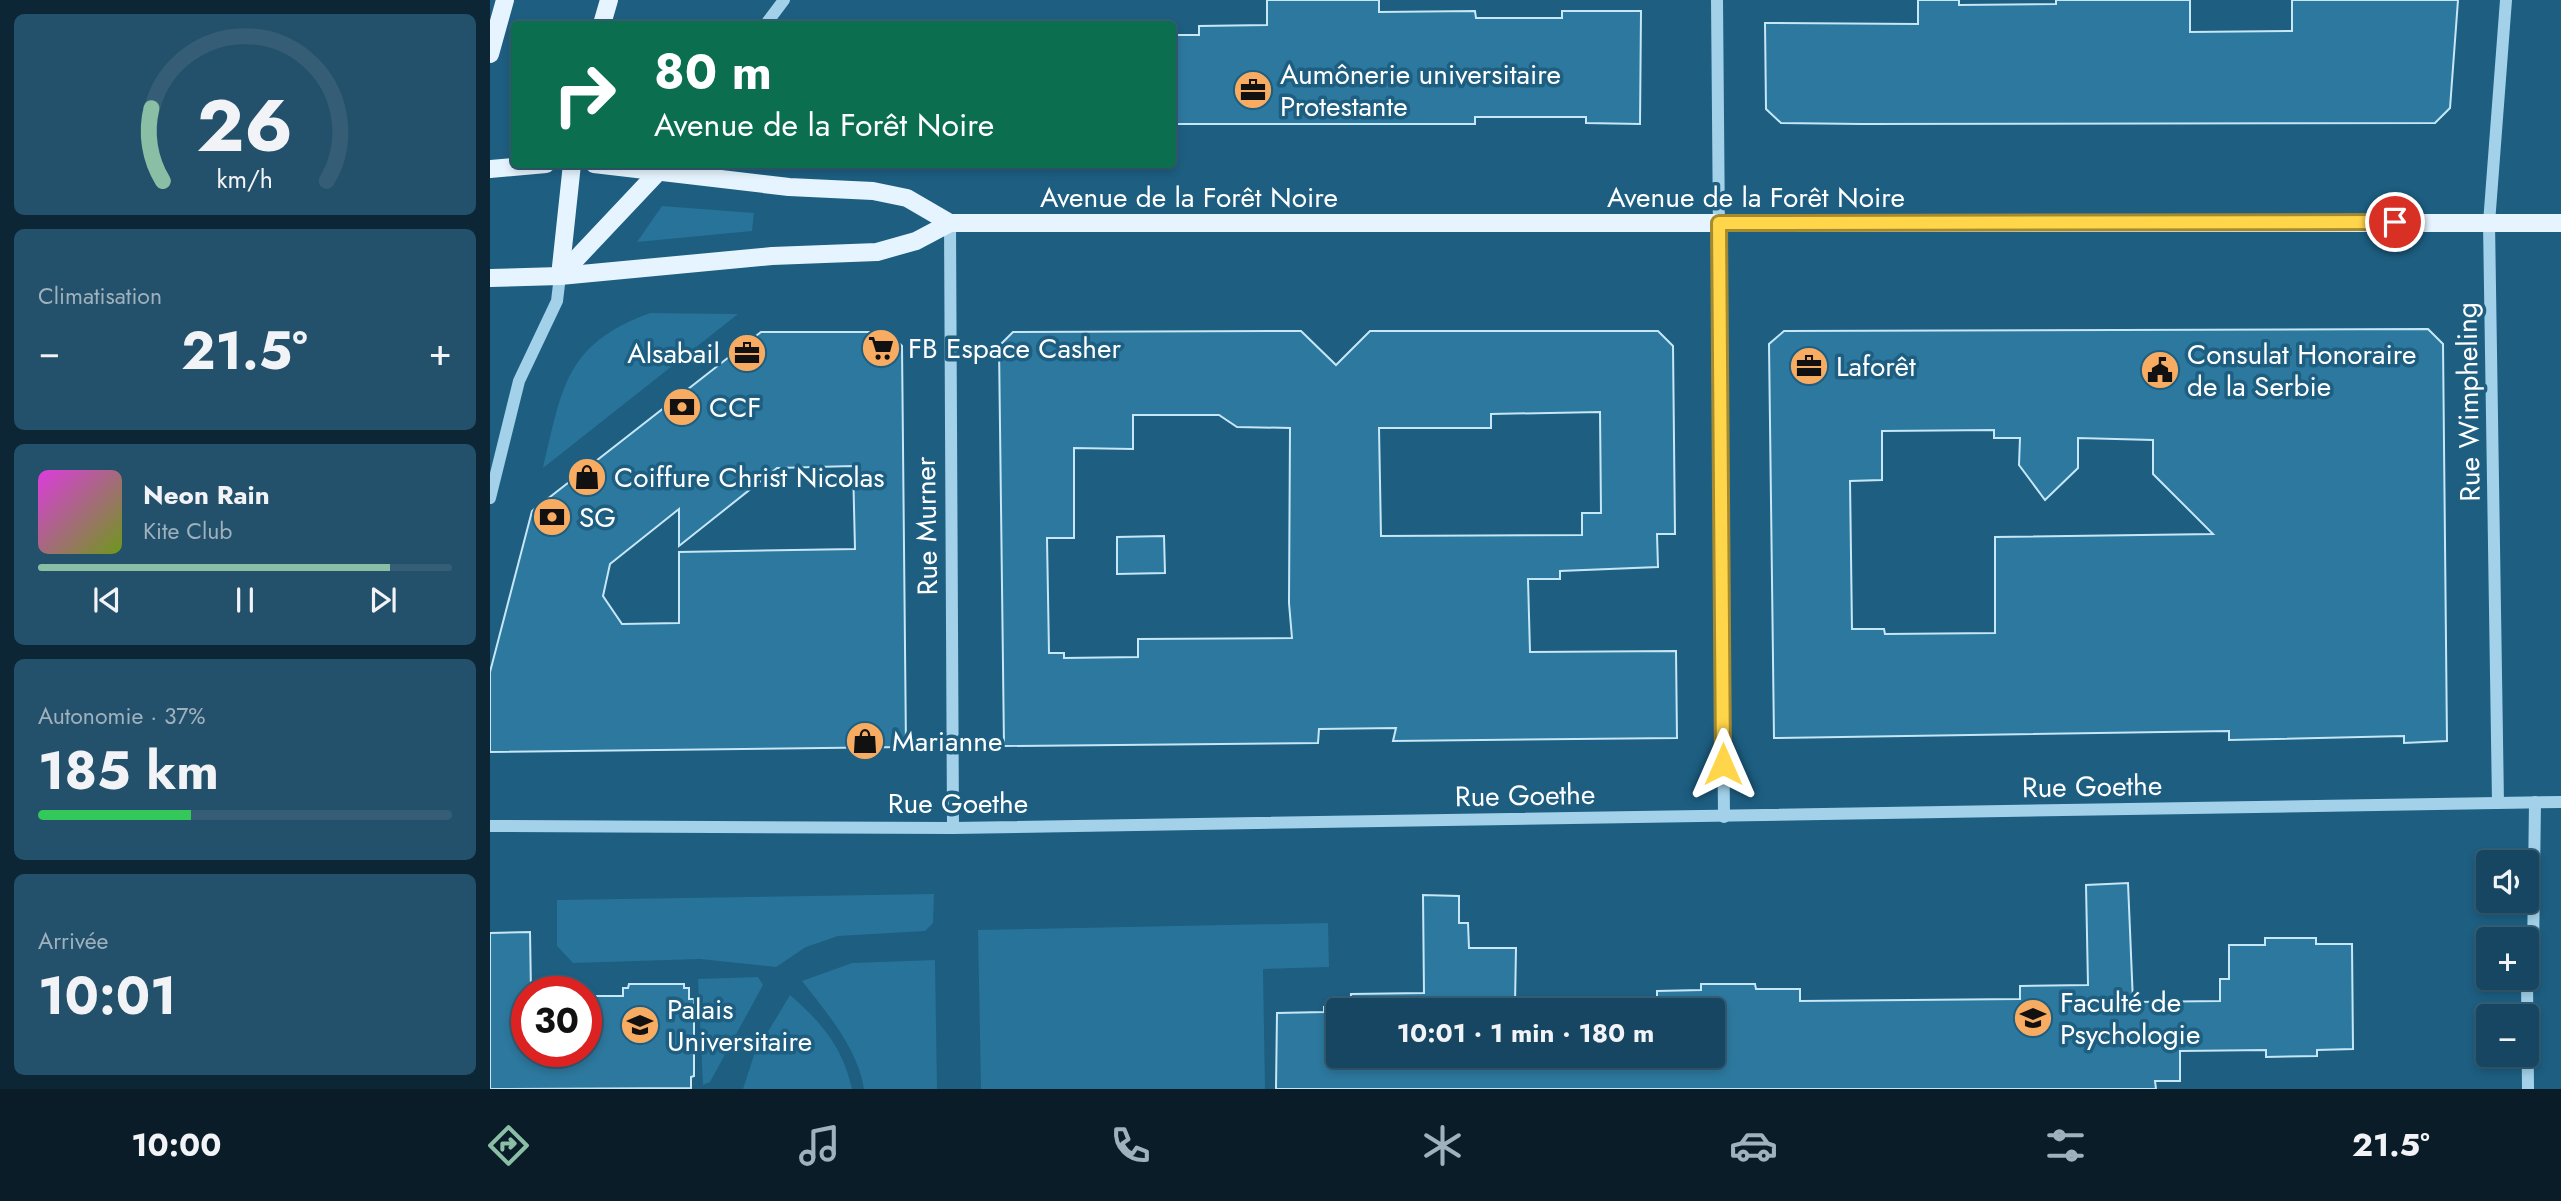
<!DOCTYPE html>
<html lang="fr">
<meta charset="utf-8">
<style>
:root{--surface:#164661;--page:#23506a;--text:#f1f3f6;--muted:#9eb1bd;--line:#355e76;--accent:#8abfa5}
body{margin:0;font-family:Jost,sans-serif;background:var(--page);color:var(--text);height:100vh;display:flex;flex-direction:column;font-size:26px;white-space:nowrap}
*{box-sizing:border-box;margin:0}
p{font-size:23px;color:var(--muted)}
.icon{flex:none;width:38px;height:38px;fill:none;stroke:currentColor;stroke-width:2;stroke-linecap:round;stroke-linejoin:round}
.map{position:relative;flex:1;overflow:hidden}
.sheet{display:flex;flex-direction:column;gap:14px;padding:14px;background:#0c2635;width:490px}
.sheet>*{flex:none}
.guide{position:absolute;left:21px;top:21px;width:665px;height:147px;border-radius:7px;box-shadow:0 4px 10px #0003,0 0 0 2px var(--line);background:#0b6e4f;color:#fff;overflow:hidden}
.tools{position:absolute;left:1986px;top:850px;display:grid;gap:14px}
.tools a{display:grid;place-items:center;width:63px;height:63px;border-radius:7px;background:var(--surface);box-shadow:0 4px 10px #0003,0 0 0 2px var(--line);font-size:35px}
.speed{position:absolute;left:21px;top:976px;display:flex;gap:14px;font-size:35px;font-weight:700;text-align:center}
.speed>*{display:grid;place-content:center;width:91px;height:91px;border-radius:50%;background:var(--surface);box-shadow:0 4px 10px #0003,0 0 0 2px var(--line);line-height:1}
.speed .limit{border:10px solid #d22;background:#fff;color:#111}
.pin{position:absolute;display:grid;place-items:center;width:60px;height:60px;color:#fff;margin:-30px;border:4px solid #fff;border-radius:50%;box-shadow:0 2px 7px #0007}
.me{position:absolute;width:77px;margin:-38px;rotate:0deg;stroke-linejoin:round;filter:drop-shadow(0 0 5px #0008)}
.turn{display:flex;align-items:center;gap:24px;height:147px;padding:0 28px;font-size:32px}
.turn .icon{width:91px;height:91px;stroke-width:2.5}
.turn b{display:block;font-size:49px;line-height:60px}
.big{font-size:52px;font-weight:700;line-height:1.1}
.sheet .widget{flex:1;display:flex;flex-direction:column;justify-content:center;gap:10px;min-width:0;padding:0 24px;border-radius:10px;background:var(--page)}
.sheet .dial{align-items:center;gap:0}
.dial svg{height:182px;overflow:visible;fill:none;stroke:var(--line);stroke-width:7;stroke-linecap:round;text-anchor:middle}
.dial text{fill:var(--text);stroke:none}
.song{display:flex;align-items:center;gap:21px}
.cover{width:84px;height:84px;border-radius:10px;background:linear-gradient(135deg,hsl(300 70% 55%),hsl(80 70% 35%))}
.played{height:7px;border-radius:4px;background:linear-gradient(90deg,var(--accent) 85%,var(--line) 85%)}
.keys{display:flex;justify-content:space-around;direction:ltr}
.heat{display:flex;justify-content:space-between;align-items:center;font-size:38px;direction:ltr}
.charge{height:10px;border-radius:5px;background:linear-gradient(90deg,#34c759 37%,var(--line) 0)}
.trip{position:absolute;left:836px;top:998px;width:399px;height:70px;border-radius:7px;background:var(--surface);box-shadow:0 4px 10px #0003,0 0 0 2px var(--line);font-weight:700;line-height:70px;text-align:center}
.dock{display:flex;height:112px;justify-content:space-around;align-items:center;background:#091c27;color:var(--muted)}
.dock .icon{width:49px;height:49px}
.dock .selected{color:var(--accent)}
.dock b{font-size:32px;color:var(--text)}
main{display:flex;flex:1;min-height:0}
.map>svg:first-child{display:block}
.green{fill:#277399}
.building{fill:#2d789e;stroke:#c6e7f7;stroke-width:2;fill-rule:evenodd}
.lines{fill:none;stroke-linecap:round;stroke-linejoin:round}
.minor{stroke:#a2d1e9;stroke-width:12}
.major{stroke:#e5f4fe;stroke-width:18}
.route-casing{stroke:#a68a30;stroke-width:18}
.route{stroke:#ffd54a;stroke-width:12}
.labels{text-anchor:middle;stroke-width:7;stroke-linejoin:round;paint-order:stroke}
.poi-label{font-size:28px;fill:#fff;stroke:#1d5e81;text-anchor:start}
.street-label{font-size:28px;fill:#fff;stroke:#1d5e81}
</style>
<main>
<section class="sheet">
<div class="widget dial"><svg viewBox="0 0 100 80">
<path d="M14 69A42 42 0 1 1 86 69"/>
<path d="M14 69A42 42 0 0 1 9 37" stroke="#8abfa5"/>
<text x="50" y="56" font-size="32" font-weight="700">26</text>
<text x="50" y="72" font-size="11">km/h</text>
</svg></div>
<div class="widget"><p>Climatisation</p>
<div class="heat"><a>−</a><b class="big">21.5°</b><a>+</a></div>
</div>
<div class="widget">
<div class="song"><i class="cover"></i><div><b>Neon Rain</b><p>Kite Club</p></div></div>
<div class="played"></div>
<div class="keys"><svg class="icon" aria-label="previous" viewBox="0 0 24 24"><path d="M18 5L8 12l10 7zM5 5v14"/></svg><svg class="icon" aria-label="pause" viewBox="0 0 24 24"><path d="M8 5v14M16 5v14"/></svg><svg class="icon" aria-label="next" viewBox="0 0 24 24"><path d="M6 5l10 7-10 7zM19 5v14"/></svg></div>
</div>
<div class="widget"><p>Autonomie · 37%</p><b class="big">185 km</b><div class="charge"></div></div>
<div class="widget"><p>Arrivée</p><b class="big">10:01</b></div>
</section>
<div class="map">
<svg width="2071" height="1089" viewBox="0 0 2071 1089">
<rect width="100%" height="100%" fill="#1d5e81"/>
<!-- green -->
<g class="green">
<path d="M 172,206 L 264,213 L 262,231 L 147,242 Z"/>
<path d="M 160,313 L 248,314 L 53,468 C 72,388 75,344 160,313 Z"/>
<path d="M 444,894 L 443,923 L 435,931 L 348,936 L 316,947 L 286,967 L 210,959 L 83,963 L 67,946 L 67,900 Z"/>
<path d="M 838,923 L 839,967 L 773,969 L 775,1089 L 491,1089 L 488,930 Z"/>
<path d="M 445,960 L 447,1089 L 374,1089 C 368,1049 337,1013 312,981 L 362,963 Z"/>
<path d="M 268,977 L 273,985 L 220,1082 L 213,1085 L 208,979 Z"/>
<path d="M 300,995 C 332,1023 352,1046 362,1089 L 253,1089 L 264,1055 Z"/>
</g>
<!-- building -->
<g class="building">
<path d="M 777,0 L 889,0 L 889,12 L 985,11 L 986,18 L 1072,18 L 1072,11 L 1151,11 L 1150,124 L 1096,123 L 1096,117 L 985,117 L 985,124 L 682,124 L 682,35 L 709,35 L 709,26 L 777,25 Z"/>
<path d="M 1428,0 L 1469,0 L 1469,5 L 1566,4 L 1566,0 L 1700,0 L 1700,32 L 1802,31 L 1802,0 L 1968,0 L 1960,108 L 1945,123 L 1372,124 L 1291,123 L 1276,109 L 1275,23 L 1428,24 Z"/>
<path d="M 1938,329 L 1953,344 L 1957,741 L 1914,743 L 1914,736 L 1739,740 L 1739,731 L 1284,738 L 1279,344 L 1294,331 ZM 1504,430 L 1504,438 L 1530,438 L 1529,465 L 1555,500 L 1588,468 L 1588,438 L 1663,440 L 1663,474 L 1723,534 L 1505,537 L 1505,633 L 1395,634 L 1394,629 L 1362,629 L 1360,481 L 1392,480 L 1392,431 Z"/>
<path d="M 811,331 L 846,365 L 880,331 L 1168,331 L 1183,346 L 1185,534 L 1167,534 L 1168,567 L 1070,571 L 1070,579 L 1038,579 L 1040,652 L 1186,651 L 1187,738 L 903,741 L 906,728 L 829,729 L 828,743 L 514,746 L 509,346 L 523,332 ZM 1110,412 L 1111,513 L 1092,513 L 1092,535 L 891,536 L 889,428 L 1001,428 L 1001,414 ZM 643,415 L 729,415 L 747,427 L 800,428 L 799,603 L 802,638 L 648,639 L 648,657 L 574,658 L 574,653 L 559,653 L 557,538 L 584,538 L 584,448 L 643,449 Z"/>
<path d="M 271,332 L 398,332 L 412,346 L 416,747 L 0,752 L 0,672 L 42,511 ZM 363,466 L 365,549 L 189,552 L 189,623 L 132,624 L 113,596 L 120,564 L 189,509 L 189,546 L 287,468 Z"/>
<path d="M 674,536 L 675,573 L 627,574 L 627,537 Z"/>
<path d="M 1638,883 L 1643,1002 L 1730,1001 L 1730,979 L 1739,979 L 1739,945 L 1775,945 L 1775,938 L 1826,938 L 1826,944 L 1862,944 L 1863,1049 L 1827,1050 L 1827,1056 L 1776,1057 L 1776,1050 L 1690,1051 L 1690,1081 L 1665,1081 L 1666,1089 L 786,1089 L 787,1013 L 834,1012 L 834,1007 L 860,1007 L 861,994 L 934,993 L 933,895 L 969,896 L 969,923 L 978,923 L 979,948 L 1026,948 L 1025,1005 L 1167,1003 L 1167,991 L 1211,990 L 1211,984 L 1265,984 L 1266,989 L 1310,989 L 1310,1001 L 1530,999 L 1530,986 L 1598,985 L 1596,885 ZM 849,1010 L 1223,1010 L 1223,1055 L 849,1055 Z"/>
<path d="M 40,932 L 41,992 L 37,992 L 37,1052 L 96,1052 L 96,996 L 133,996 L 133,988 L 138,988 L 139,984 L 194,984 L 194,988 L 199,988 L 199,999 L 204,999 L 204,1076 L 201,1077 L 201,1088 L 0,1089 L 0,933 Z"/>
</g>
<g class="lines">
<!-- minor -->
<g class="minor">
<path d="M 1227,0 L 1234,817"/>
<path d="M 276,24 L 294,0"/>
<path d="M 460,223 L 463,828"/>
<path d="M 0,498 L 29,381 L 67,301 L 70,276"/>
<path d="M 2008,803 L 1999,223 L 2016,0"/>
<path d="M 0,826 L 463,828 L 2071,802"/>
<path d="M 2037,976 L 2043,955 L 2045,802"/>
<path d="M 2037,978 L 2038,1089"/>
</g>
<!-- major -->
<g class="major">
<path d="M 112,24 L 119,0"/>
<path d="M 0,54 L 15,0"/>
<path d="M 104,164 L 299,187 L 383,191 L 417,198 L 460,223"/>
<path d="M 0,169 L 56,164"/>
<path d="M 70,276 L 170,170"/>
<path d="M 70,276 L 82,164"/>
<path d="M 0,278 L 70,276 L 282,256 L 387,252 L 426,241 L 460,223 L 2071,223"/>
</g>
</g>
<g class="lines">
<!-- route casing -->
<g class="route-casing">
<path id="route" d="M 1233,764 L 1229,223 L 1905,222"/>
</g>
<!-- route -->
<use href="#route" class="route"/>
</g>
<!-- icons -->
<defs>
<g id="office-disc" transform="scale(2.0125)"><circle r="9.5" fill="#f8ac61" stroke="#1d5e81"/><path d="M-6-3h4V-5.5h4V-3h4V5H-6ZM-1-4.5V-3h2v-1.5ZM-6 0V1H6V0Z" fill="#111"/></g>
<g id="supermarket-disc" transform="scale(2.0125)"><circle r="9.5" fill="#f8ac61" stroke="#1d5e81"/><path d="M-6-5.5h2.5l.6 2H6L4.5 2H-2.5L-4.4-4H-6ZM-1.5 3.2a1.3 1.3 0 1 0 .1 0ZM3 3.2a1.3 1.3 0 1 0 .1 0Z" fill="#111"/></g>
<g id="civic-disc" transform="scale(2.0125)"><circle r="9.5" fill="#f8ac61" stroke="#1d5e81"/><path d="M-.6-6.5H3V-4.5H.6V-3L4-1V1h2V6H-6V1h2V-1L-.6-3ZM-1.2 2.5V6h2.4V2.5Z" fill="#111"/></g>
<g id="bank-disc" transform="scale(2.0125)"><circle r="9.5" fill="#f8ac61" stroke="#1d5e81"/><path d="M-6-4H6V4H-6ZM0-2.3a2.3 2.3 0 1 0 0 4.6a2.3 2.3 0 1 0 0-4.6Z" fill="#111"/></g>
<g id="shop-disc" transform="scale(2.0125)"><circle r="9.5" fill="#f8ac61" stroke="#1d5e81"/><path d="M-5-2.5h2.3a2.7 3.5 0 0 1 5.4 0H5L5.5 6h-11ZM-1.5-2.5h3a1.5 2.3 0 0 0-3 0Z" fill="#111"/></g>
<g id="university-disc" transform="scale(2.0125)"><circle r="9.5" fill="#f8ac61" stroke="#1d5e81"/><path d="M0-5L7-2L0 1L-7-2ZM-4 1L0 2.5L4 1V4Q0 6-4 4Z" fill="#111"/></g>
</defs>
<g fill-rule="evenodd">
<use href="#office-disc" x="763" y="90"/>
<use href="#supermarket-disc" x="391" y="348"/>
<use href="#office-disc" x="257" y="353"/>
<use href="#office-disc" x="1319" y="366"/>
<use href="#civic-disc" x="1670" y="370"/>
<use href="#bank-disc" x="192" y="407"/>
<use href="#shop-disc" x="97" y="477"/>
<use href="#bank-disc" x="62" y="517"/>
<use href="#shop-disc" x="375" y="741"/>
<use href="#university-disc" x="1543" y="1018"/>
<use href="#university-disc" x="150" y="1025"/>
</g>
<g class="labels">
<!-- poi labels -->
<g class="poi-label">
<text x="790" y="84">Aumônerie universitaire<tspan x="790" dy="32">Protestante</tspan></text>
<text x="418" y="358">FB Espace Casher</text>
<text x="230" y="363" text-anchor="end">Alsabail</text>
<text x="1697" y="364">Consulat Honoraire<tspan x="1697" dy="32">de la Serbie</tspan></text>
<text x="1346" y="376">Laforêt</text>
<text x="219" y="417">CCF</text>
<text x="124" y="487">Coiffure Christ Nicolas</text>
<text x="89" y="527">SG</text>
<text x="402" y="751">Marianne</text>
<text x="1570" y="1012">Faculté de<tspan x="1570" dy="32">Psychologie</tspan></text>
<text x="177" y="1019">Palais<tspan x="177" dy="32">Universitaire</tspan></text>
</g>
<!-- street labels -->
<g class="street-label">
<text x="699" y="207">Avenue de la Forêt Noire</text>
<text x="1266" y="207">Avenue de la Forêt Noire</text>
<text transform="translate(1978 402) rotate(-91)" y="10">Rue Wimpheling</text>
<text transform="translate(436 526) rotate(-91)" y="10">Rue Murner</text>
<text transform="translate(1602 786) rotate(-1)" y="10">Rue Goethe</text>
<text transform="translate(1035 795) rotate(-1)" y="10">Rue Goethe</text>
<text x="468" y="813">Rue Goethe</text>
</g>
</g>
</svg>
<div class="tools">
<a><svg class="icon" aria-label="sound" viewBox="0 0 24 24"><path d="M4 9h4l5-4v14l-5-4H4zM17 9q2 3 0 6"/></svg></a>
<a>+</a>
<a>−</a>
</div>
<div class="speed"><div class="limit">30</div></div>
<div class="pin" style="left:1905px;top:222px;background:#d93025"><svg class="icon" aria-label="arrive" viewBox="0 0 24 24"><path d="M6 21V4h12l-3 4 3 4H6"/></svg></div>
<svg class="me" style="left:1233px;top:764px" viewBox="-20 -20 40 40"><path d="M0-17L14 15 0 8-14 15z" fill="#ffd54a" stroke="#fff" stroke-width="4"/></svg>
<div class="trip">10:01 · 1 min · 180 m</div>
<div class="guide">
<div class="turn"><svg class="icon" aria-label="right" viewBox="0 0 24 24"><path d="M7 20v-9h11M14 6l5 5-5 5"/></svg><div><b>80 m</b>Avenue de la Forêt Noire</div></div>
</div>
</div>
</main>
<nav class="dock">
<b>10:00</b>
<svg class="icon selected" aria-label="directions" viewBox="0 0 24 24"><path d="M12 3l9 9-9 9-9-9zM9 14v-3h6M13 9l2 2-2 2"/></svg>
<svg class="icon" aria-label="music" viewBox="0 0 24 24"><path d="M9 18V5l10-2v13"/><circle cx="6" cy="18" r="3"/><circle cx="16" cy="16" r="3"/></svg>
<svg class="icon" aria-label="phone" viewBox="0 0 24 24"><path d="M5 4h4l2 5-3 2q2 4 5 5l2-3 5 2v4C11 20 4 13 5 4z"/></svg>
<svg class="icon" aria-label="climate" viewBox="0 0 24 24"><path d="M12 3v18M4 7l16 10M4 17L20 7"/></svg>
<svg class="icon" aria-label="car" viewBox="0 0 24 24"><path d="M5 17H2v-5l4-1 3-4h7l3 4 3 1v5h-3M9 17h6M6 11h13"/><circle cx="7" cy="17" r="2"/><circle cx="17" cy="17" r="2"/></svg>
<svg class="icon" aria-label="filters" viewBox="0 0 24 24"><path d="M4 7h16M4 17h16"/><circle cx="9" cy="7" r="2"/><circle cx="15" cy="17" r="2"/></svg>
<b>21.5°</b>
</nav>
